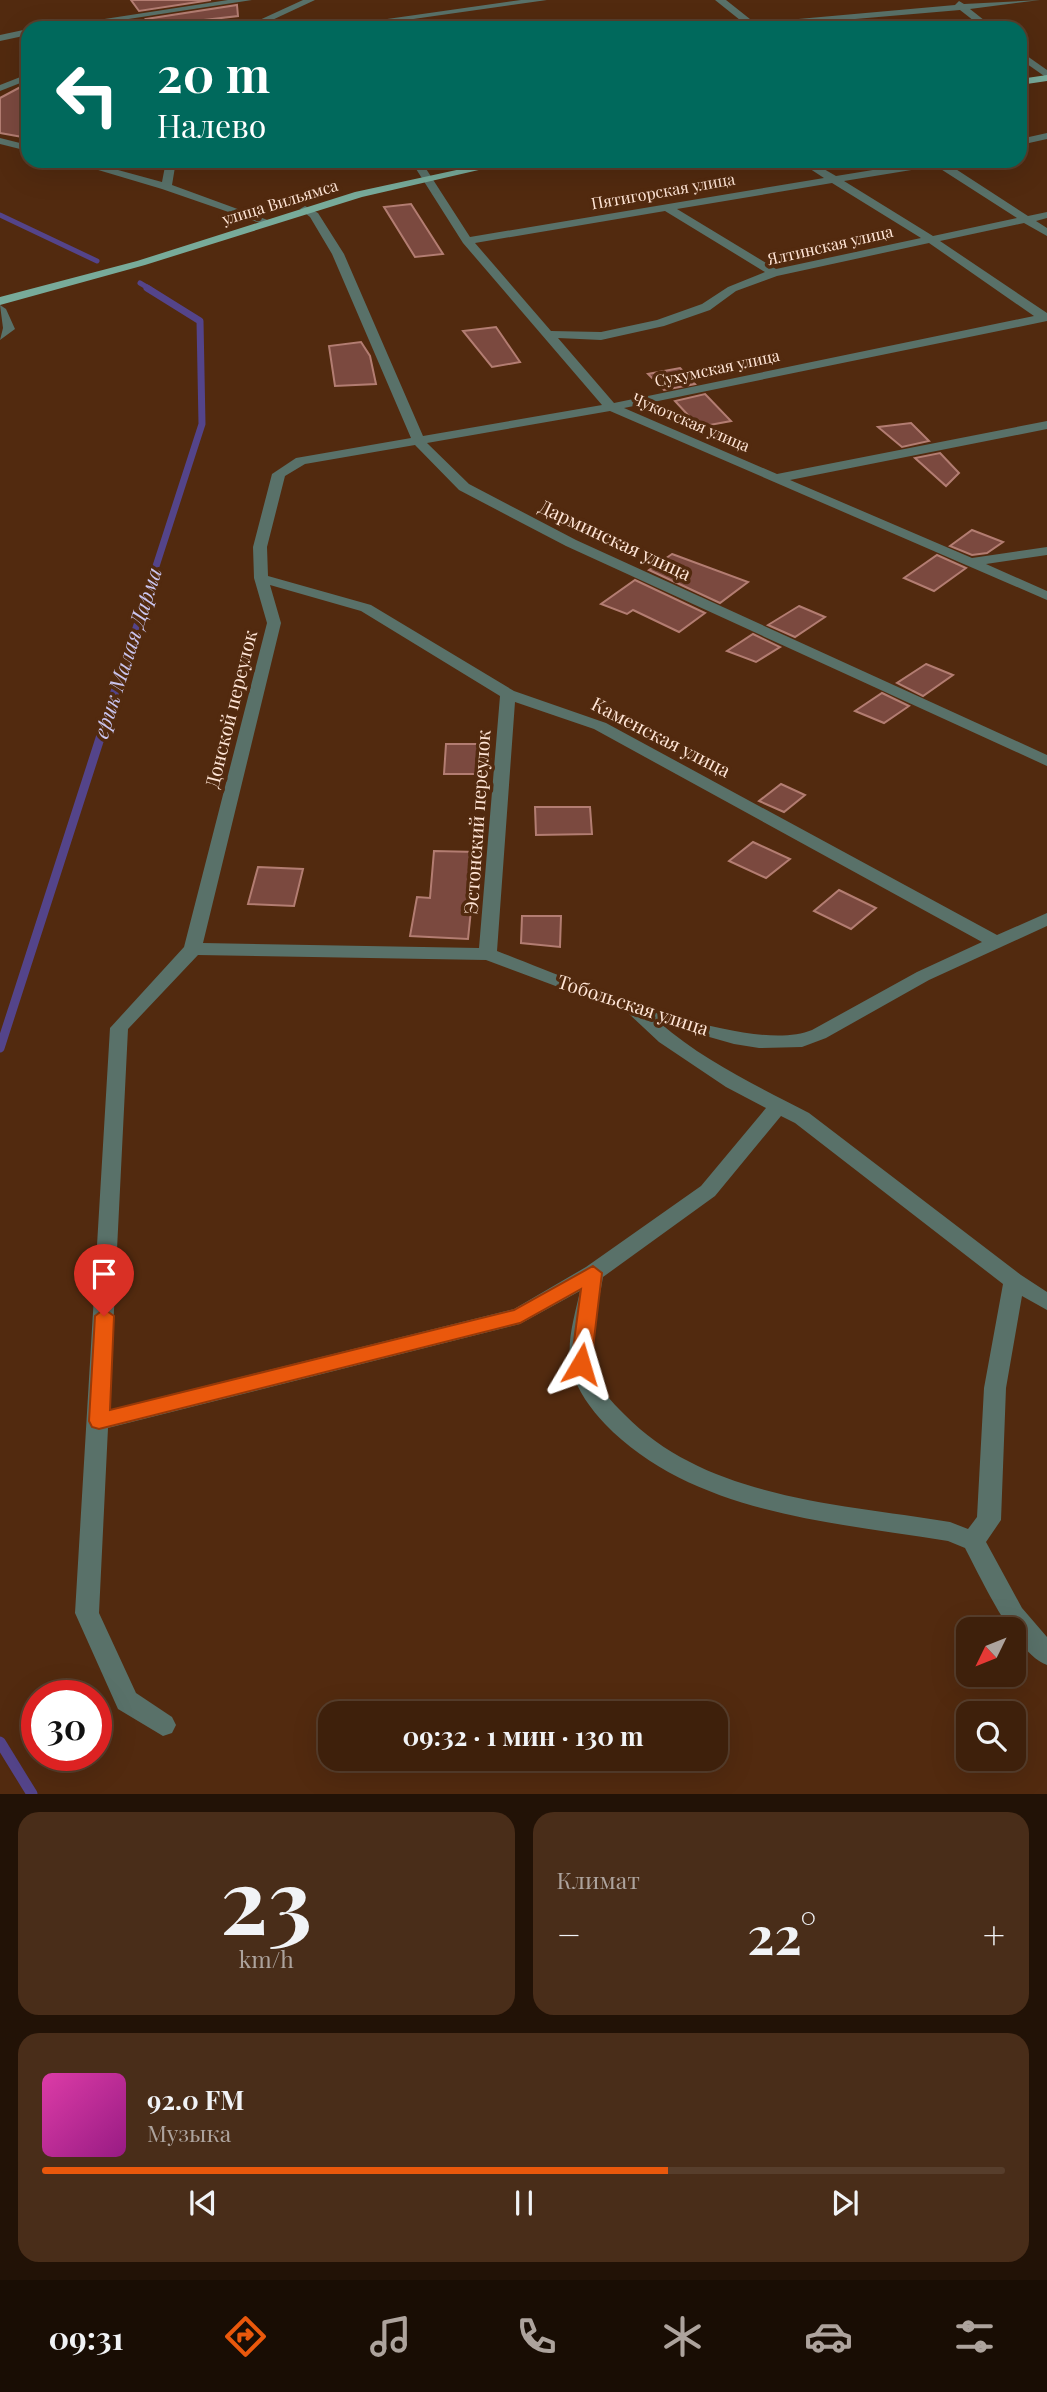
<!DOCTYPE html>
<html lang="ru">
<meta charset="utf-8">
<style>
:root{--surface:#3e200b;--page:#492d19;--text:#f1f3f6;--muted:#ada39d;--line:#573e2c;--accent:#ea580c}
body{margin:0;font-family:"Playfair Display",serif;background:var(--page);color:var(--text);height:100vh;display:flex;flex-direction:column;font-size:26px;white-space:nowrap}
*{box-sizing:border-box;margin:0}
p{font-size:23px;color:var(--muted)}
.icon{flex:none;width:38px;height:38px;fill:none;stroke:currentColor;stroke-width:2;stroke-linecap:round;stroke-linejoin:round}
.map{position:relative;height:1794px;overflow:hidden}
.side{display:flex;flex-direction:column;gap:18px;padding:18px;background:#221206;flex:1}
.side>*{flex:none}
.guide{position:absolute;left:21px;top:21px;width:1006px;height:147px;border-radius:21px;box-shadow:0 7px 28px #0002,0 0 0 2px var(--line);background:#00695c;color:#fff;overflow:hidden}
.needle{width:46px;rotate:227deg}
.buttons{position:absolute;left:956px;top:1617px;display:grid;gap:14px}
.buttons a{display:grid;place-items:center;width:70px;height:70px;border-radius:14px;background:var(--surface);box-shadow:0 7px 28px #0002,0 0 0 2px var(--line);font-size:35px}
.speed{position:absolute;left:21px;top:1680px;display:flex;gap:14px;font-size:35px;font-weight:700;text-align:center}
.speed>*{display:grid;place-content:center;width:91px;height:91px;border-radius:50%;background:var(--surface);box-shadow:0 7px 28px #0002,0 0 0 2px var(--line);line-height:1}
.speed .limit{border:10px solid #d22;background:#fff;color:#111}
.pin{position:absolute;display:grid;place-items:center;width:60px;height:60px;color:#fff;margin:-72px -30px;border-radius:50% 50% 50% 0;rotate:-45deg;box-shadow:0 0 7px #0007}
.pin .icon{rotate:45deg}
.me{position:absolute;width:77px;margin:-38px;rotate:7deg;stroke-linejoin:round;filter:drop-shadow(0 0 5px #0008)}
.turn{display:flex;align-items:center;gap:24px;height:147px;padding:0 21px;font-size:32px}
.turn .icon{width:91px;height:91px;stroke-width:2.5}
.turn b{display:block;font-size:49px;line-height:60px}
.big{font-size:52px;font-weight:700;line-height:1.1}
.side .card{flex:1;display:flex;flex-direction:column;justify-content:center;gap:10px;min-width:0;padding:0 24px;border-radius:21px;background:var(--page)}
.side .dial{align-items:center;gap:0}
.dial b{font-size:91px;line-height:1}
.song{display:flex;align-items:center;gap:21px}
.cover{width:84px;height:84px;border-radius:10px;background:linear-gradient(135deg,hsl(320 70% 55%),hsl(310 70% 35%))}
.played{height:7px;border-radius:4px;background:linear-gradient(90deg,var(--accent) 65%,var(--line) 65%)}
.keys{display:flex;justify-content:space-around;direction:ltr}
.heat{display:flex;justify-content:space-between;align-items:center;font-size:38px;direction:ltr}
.side .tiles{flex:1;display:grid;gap:18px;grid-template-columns:1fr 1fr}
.card:last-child{grid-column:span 2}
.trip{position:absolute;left:318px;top:1701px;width:410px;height:70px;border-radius:21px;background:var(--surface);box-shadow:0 7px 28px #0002,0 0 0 2px var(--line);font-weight:700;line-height:70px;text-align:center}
.dock{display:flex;height:112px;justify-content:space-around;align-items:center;background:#190d04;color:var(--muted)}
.dock .icon{width:49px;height:49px}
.dock .active{color:var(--accent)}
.dock b{font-size:32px;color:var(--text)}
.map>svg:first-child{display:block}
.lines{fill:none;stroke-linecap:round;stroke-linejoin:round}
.stream-far3{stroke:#54448a;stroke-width:5}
.stream-far2{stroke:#54448a;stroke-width:7}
.stream-far1{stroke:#54448a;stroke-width:9}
.stream{stroke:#54448a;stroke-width:11}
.building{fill:#7b493f;stroke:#b37d72;stroke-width:2}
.minor{fill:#597169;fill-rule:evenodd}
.major{fill:#78ab9a;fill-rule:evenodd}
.route{fill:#ea580c;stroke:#983908;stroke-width:2}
.labels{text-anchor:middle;stroke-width:7;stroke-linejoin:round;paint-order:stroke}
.far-street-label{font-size:16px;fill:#ffe5d6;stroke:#522a0f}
.street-label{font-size:19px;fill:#ffe5d6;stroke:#522a0f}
.water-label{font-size:21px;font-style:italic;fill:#cbc5ee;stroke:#522a0f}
</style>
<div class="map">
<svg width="1047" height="1794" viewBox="0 0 1047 1794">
<rect width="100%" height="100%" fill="#522a0f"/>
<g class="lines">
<!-- stream-far3 -->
<g class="stream-far3">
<path d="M 0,215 L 97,261"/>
<path d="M 140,283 L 150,289"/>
</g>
<!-- stream-far2 -->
<path class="stream-far2" d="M 124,665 L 202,424 L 200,321 L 147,288"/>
<!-- stream-far1 -->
<path class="stream-far1" d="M 0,1048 L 124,664"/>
<!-- stream -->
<path class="stream" d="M 0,1742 L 32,1794"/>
</g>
<!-- building -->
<g class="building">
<path d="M 131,0 L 211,0 L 139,11 Z"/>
<path d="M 237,5 L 238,16 L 152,26 L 146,19 Z"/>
<path d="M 28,83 L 28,138 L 0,133 L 0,98 Z"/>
<path d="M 411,204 L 443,254 L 415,257 L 384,207 Z"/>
<path d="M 496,327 L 520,362 L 492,367 L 463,331 Z"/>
<path d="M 361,342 L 370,356 L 376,384 L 335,386 L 329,346 Z"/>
<path d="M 680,368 L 695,384 L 664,390 L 648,374 Z"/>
<path d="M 705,394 L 731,421 L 699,427 L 675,401 Z"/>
<path d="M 911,423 L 929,441 L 902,447 L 878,427 Z"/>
<path d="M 940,453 L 959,473 L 946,486 L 915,458 Z"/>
<path d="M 972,530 L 1003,542 L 987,553 L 972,555 L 950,546 Z"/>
<path d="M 672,554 L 748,582 L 720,603 L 649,570 Z"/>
<path d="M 937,555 L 966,568 L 934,591 L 904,578 Z"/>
<path d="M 635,580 L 705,613 L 679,632 L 633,610 L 627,614 L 601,604 Z"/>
<path d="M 799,606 L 825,617 L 795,637 L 768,625 Z"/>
<path d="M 753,634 L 780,647 L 756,662 L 727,651 Z"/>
<path d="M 926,664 L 953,675 L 923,696 L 897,683 Z"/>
<path d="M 882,693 L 909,706 L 884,723 L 855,711 Z"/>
<path d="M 446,744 L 491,744 L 490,774 L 444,774 Z"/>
<path d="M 781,784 L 805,795 L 784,812 L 759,801 Z"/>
<path d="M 535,807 L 590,807 L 592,834 L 536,835 Z"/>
<path d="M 753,842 L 790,859 L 766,878 L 729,861 Z"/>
<path d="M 434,851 L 477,852 L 468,939 L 410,936 L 417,897 L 430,898 Z"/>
<path d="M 258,867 L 303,869 L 294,906 L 248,904 Z"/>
<path d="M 839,890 L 876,908 L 851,929 L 814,911 Z"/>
<path d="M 522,916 L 561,916 L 560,947 L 521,943 Z"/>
</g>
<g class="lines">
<!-- minor -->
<g class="minor">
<path d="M 228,0 L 252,0 L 70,28 L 46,28 Z"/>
<path d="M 303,0 L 315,0 L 255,28 L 242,28 Z"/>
<path d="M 521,0 L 547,0 L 350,28 L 331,27 Z"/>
<path d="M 715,0 L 726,0 L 755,23 L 955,5 L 959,1 L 964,4 L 1040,0 L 970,9 L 994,28 L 983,28 L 960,10 L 750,28 Z"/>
<path d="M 28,29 L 28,35 L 0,41 L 0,35 Z"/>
<path d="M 1020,51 L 1047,70 L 1047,78 L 1020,59 Z"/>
<path d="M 28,74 L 28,80 L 0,91 L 0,85 Z"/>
<path d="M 1047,133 L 1047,139 L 1020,145 L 1020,139 Z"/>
<path d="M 0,138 L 28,145 L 28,151 L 0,144 Z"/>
<path d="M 68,161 L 85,161 L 162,182 L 166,161 L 176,161 L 172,185 L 273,222 L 263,224 L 162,189 Z"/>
<path d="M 411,161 L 421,161 L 470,237 L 824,178 L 798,161 L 810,161 L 836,176 L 928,161 L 952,161 L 948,164 L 1028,216 L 1047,212 L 1047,218 L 1036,221 L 1047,228 L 1047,236 L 1024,223 L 940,241 L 1047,313 L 1047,321 L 624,408 L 777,474 L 1047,421 L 1047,429 L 790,480 L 972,558 L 1047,547 L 1047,555 L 986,564 L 1047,591 L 1047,600 L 610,411 L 427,443 L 469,484 L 576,540 L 1047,755 L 1047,766 L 566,546 L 459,490 L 415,445 L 305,464 L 285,476 L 267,547 L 268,576 L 371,605 L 514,691 L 606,723 L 997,935 L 1047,913 L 1047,926 L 929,980 L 826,1038 L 802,1047 L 759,1048 L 734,1044 L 660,1023 C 704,1061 759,1087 809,1113 L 1021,1275 L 1047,1292 L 1047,1310 L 1022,1296 L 1006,1388 L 1001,1520 L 986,1542 L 1022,1608 L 1047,1637 L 1047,1665 C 1015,1653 982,1580 965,1548 L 948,1541 C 832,1522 692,1514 605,1424 C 591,1409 577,1391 572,1370 C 565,1345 575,1315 580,1291 L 520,1324 L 108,1428 L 99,1613 L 136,1693 L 172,1717 L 176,1725 L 172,1733 L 163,1736 L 118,1709 L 75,1613 L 110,1028 L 184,947 L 267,623 L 254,578 L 253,547 L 272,474 L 296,458 L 411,438 L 332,254 L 310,217 L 300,209 L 305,206 L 318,213 L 344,254 L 423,436 L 602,405 L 463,243 ZM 936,166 L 1017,218 L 933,236 L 844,181 ZM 832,183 L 921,238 L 776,269 L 677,209 ZM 665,211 L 765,272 L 728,287 L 702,304 L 657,320 L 601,332 L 551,331 L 475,243 ZM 929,243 L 1034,316 L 614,403 L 558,338 L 601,340 L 664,326 L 710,310 L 736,291 L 777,276 ZM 270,585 L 361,611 L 500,696 L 479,948 L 203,943 L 281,623 ZM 515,702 L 594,729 L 982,942 L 917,972 L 812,1030 C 746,1057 566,977 497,951 ZM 198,955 L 486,960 L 628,1013 L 659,1042 L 726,1087 L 766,1108 L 701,1186 L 586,1267 L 514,1309 L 109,1410 L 128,1029 ZM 781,1116 L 795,1123 L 1003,1284 L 984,1388 L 977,1517 L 968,1529 L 950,1522 C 841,1504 707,1499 625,1415 C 611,1401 597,1387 593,1367 C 587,1338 599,1305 603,1277 L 715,1196 Z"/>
<path d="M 0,305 L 6,309 L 15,329 L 0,340 L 3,328 Z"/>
</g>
<!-- major -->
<g class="major">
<path d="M 1047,75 L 1047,81 L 1020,85 L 1020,79 Z"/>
<path d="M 498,161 L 518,161 L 362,197 L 145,265 L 0,305 L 0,297 L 137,261 L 355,192 Z"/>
</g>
</g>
<!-- route -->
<path class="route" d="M 593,1266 L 602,1273 L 591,1364 L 588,1369 L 574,1369 L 571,1364 L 581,1289 L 520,1323 L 99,1429 L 92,1427 L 89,1421 L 95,1316 L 104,1309 L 114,1316 L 110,1410 L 514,1310 Z"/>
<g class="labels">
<!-- far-street labels -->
<g class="far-street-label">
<text transform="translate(663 191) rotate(-10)" y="6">Пятигорская улица</text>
<text transform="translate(280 202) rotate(-17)" y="6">улица Вильямса</text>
<text transform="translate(830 245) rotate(-13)" y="6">Ялтинская улица</text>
<text transform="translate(717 368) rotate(-12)" y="6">Сухумская улица</text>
<text transform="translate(691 422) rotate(23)" y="6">Чукотская улица</text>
</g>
<!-- street labels -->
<g class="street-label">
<text transform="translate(615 540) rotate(25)" y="7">Дарминская улица</text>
<text transform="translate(231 709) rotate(-76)" y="7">Донской переулок</text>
<text transform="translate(661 737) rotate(27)" y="7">Каменская улица</text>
<text transform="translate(477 822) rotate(-86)" y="7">Эстонский переулок</text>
<text transform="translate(633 1005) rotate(18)" y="7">Тобольская улица</text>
</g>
<!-- water labels -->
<g class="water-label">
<text transform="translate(128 653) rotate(-72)" y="7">ерик Малая Дарма</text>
</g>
</g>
</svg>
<div class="buttons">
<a><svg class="needle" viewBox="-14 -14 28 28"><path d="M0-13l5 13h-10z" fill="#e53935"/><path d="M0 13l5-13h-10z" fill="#ada39d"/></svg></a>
<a><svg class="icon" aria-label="search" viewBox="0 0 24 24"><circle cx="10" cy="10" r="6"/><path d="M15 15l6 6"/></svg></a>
</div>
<div class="speed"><div class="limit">30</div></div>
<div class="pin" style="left:104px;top:1316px;background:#d93025"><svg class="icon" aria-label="arrive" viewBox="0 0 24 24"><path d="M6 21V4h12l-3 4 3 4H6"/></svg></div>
<svg class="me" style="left:581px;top:1364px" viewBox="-20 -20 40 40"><path d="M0-17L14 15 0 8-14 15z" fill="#ea580c" stroke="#fff" stroke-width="4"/></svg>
<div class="trip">09:32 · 1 мин · 130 m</div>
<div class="guide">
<div class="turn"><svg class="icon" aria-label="left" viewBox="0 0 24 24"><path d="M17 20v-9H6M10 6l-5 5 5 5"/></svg><div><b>20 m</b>Налево</div></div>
</div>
</div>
<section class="side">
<div class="tiles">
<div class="card dial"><b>23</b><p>km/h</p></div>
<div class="card"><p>Климат</p>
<div class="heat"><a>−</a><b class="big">22°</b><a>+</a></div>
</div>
<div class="card">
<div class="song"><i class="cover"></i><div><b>92.0 FM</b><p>Музыка</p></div></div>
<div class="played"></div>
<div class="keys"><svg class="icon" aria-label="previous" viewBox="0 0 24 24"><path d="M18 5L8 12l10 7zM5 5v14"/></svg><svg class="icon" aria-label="pause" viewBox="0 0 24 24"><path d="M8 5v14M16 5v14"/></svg><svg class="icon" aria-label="next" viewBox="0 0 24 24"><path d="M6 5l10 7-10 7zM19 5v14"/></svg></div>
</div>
</div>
</section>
<nav class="dock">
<b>09:31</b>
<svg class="icon active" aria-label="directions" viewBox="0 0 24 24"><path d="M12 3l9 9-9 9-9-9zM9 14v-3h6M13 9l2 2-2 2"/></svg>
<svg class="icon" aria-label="music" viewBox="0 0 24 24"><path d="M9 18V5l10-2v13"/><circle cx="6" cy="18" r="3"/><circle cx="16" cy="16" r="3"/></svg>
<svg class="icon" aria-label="phone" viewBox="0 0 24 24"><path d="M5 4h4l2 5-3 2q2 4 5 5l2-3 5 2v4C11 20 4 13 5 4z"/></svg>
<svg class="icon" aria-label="climate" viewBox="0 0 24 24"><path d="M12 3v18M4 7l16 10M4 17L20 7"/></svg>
<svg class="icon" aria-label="car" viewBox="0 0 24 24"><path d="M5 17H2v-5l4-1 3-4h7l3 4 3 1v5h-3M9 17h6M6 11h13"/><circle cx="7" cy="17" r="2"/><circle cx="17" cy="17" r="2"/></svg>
<svg class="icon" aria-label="filters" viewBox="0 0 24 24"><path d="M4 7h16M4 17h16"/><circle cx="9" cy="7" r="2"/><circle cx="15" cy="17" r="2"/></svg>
</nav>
